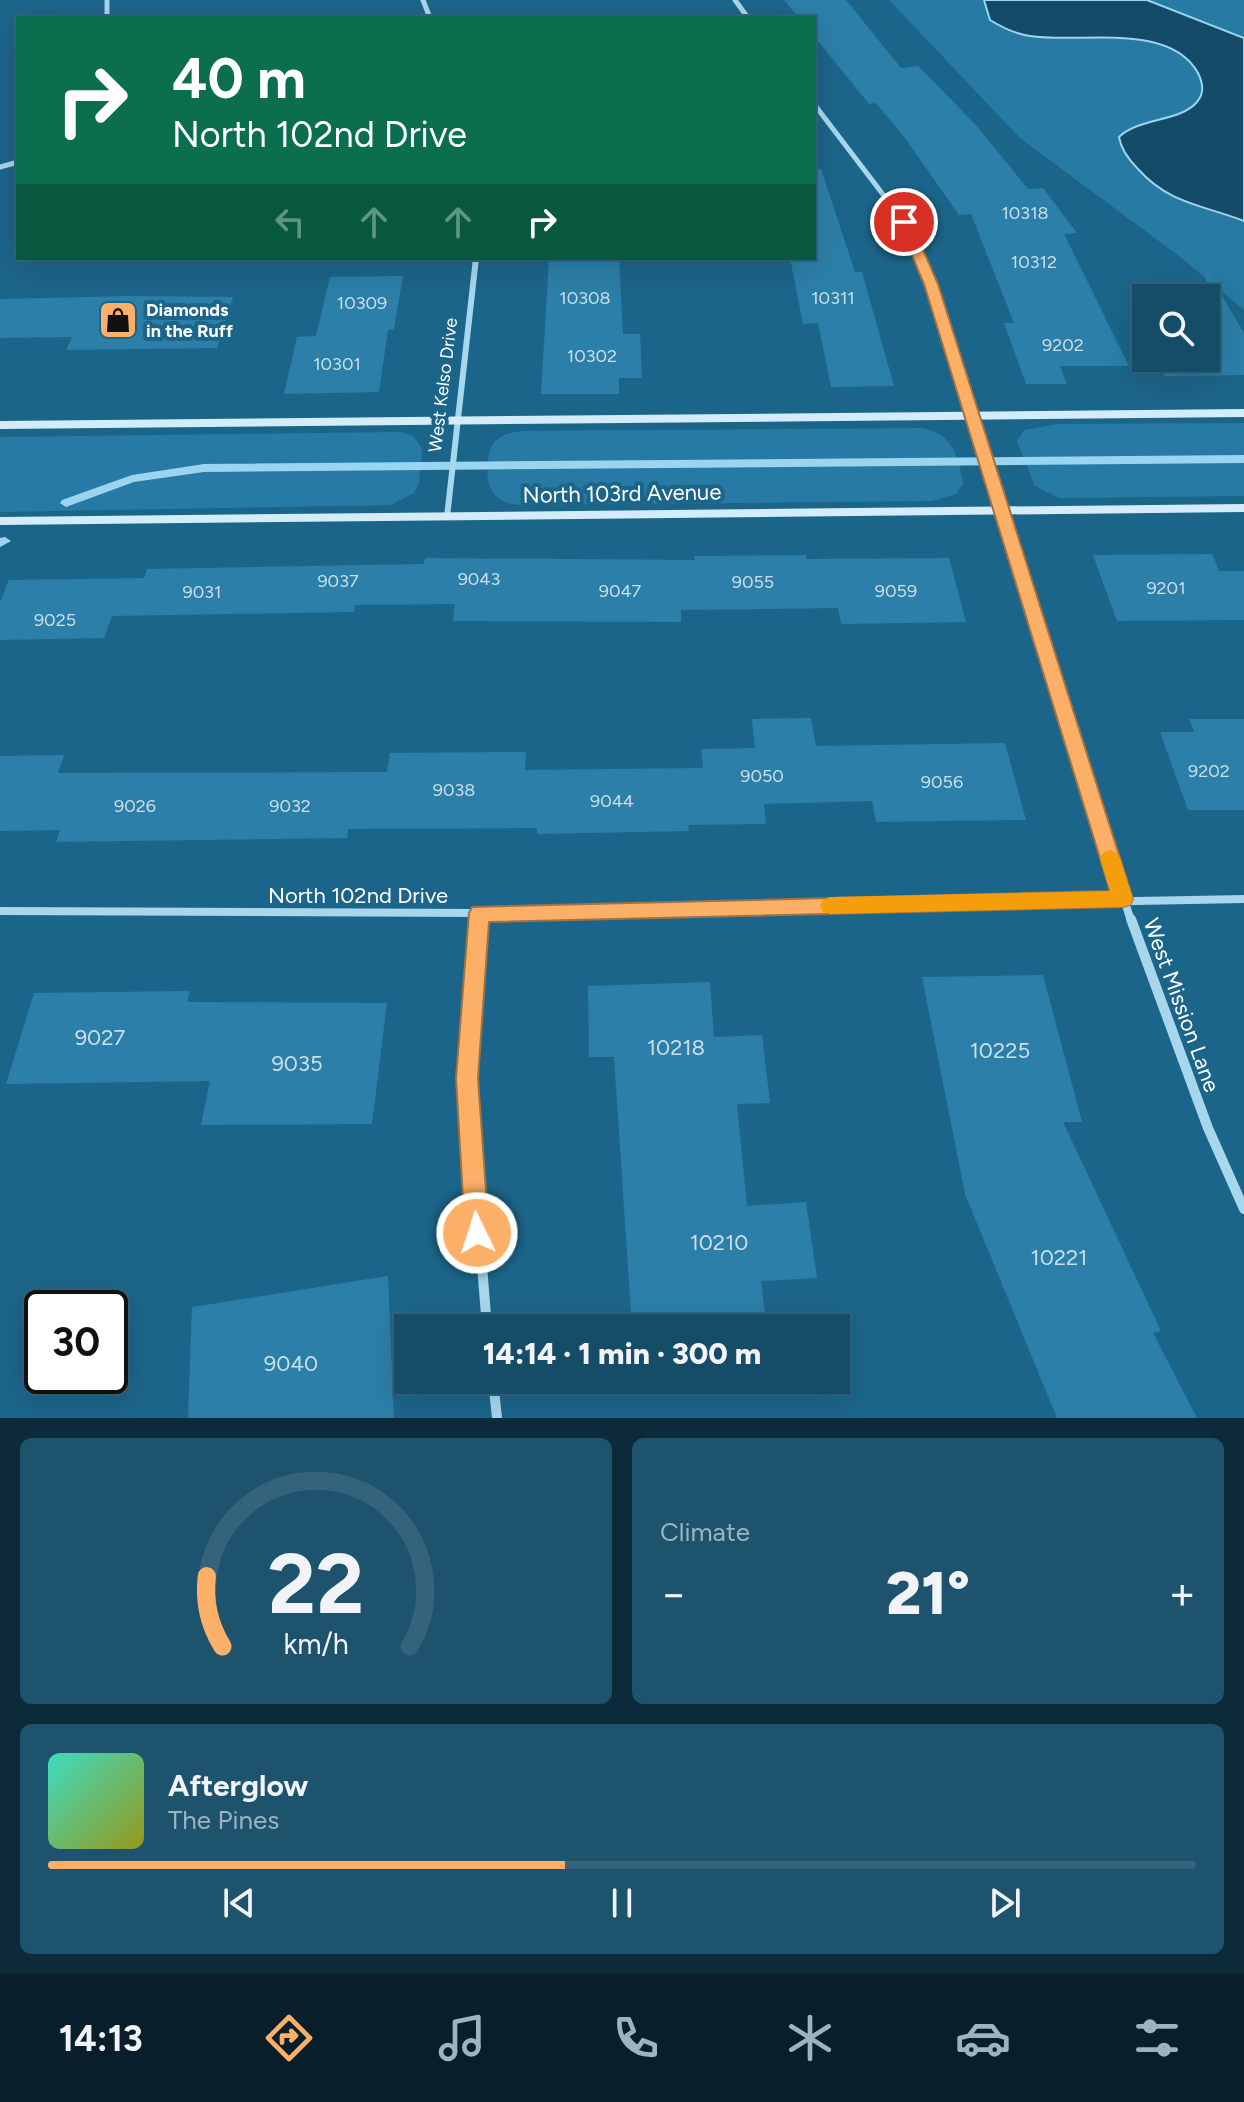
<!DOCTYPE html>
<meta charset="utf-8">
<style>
:root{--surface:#154c68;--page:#1e536e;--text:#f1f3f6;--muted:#9db4c0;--line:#34637c;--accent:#fcaf66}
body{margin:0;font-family:Figtree,sans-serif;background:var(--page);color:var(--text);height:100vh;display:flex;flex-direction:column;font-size:30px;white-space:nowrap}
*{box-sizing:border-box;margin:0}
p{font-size:26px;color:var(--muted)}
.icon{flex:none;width:44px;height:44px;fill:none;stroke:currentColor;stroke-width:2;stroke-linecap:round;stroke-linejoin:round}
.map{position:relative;height:1418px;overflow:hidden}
.sheet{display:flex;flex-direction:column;gap:20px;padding:20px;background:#0c2a39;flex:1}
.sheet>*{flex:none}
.top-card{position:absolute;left:16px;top:16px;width:800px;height:244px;border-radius:0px;box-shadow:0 8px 32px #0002,0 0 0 2px var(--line);background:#0b6e4f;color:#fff;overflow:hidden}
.controls{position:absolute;left:1132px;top:284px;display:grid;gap:16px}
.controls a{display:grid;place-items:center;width:88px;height:88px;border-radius:0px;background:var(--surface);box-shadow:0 8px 32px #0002,0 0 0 2px var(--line);font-size:40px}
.speed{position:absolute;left:24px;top:1290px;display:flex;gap:16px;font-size:40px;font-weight:700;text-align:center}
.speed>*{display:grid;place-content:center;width:104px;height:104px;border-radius:50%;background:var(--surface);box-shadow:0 8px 32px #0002,0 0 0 2px var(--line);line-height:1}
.speed .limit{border:4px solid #111;border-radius:12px;background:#fff;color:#111}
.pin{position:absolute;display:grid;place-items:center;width:68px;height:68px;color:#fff;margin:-34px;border:4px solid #fff;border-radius:50%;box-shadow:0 2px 8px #0007}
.me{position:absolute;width:88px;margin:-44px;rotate:356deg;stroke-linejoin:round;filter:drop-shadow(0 0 6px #0008)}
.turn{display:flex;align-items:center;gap:28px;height:168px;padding:0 24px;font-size:36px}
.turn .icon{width:104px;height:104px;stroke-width:2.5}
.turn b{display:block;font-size:56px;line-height:68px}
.lanes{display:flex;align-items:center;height:76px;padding:0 24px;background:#0003;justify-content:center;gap:40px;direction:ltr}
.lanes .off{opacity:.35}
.big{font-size:60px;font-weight:800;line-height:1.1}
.sheet .tile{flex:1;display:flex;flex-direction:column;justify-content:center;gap:12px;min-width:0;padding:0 28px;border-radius:12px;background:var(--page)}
.sheet .dial{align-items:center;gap:0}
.dial svg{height:208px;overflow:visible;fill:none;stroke:var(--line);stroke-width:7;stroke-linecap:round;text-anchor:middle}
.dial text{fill:var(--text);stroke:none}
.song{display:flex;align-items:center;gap:24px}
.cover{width:96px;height:96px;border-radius:12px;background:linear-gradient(135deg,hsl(170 70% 55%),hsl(60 70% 35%))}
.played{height:8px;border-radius:4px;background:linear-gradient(90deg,var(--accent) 45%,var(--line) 45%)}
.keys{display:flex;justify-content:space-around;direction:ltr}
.heat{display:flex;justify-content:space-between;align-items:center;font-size:44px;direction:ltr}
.sheet .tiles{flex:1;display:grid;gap:20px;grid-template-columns:1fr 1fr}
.tile:last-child{grid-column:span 2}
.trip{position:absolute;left:394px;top:1314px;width:456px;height:80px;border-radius:0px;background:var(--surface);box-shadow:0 8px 32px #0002,0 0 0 2px var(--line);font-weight:800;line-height:80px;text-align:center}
.dock{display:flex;height:128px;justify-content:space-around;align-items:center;background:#081e2a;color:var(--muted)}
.dock .icon{width:56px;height:56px}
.dock .on{color:var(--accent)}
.dock b{font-size:36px;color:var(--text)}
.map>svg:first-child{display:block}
.green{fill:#267aa3}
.water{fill:#134b69;stroke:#9bd4ee;stroke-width:2}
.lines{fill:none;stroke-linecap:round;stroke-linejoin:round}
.stream{fill:#9bd4ee;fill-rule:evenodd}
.building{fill:#2c7fa8}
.street-far3{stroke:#a8d6ec;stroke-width:5}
.street-far2{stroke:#a8d6ec;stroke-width:6}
.street-far1{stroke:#a8d6ec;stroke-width:8}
.street{stroke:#a8d6ec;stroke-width:10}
.secondary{fill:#d4ecf9;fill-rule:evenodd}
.route{fill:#fcaf66;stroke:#a47242;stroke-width:2}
.slow{fill:#f59e0b}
.labels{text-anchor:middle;stroke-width:8;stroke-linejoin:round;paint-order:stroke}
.number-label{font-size:18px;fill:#cadfe9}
.far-poi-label{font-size:18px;font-weight:bold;fill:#fff;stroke:#1c658a;text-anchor:start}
.far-street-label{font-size:18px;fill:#fff;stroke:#1c658a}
.street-label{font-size:22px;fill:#fff;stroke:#1c658a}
.near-number-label{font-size:22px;fill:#cadfe9}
</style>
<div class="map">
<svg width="1244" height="1418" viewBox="0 0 1244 1418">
<rect width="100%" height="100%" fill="#1c658a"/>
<!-- green -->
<g class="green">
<path d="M 889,0 L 1244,0 L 1244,310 L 1179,256 L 1020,138 Z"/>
<path d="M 1244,423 L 1244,496 L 1059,498 L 1035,486 L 1017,442 L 1024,430 L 1058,424 Z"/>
<path d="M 920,428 C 951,431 959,456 963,484 L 956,494 L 932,501 L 520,505 C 493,503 485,487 488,461 C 489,453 491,444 498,439 C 505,433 514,432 522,431 Z"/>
<path d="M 401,432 L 413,436 L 422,449 L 419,483 L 414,493 L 391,505 L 0,512 L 0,437 Z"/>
</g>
<!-- water -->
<path class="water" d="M 984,0 L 1147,0 L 1244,38 L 1244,221 C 1203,205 1169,204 1138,169 C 1129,160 1121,150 1119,137 C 1140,117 1180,122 1197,102 C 1204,94 1203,83 1198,73 C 1169,21 1079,44 1030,36 C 1015,34 1003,28 990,20 Z"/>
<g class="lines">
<!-- stream -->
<g class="stream">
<path d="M 1244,455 L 1244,463 L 204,472 L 134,482 L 66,507 L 60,503 L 62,500 L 132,475 L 204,464 Z"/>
<path d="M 5,537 L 11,541 L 0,547 L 0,538 Z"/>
</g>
</g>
<!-- building -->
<g class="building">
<path d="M 784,0 L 846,0 L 901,68 L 918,66 L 977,126 L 1028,189 L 1043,188 L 1077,233 L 1064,234 L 1129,366 L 1060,366 L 1067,384 L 1026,384 L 1004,323 L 1014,323 L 971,214 L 959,215 L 905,138 L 876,103 L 869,104 L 814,36 L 814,18 L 799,18 Z"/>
<path d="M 821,169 L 855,272 L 862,272 L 894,386 L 831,387 L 818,323 L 803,324 L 790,258 L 814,258 L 814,170 Z"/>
<path d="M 549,258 L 619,258 L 623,334 L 640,334 L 642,378 L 619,378 L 619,394 L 541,394 Z"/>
<path d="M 1206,269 L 1244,333 L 1244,375 L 1165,376 L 1155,358 L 1206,358 Z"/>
<path d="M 403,276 L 394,329 L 388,330 L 379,392 L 284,394 L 297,337 L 316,336 L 330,277 Z"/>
<path d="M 130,296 L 233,297 L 217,348 L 66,350 L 72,337 L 0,338 L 0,299 Z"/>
<path d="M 1212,554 L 1219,571 L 1244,571 L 1244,620 L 1117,621 L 1093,555 Z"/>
<path d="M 806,555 L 806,559 L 949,558 L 966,622 L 841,624 L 838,608 L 681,610 L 681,622 L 453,621 L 455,604 L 355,605 L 354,612 L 112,616 L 104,638 L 0,640 L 0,602 L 9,580 L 144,578 L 147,569 L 424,564 L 425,558 L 695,560 L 694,556 Z"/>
<path d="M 811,718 L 816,746 L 1005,743 L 1026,820 L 876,822 L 872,801 L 764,804 L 766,824 L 688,825 L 689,831 L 537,834 L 537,828 L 348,829 L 347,838 L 56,842 L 60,830 L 0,831 L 0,756 L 64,755 L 58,773 L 387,772 L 390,753 L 526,752 L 525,770 L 703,768 L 701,749 L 755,748 L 752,719 Z"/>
<path d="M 1189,719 L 1244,719 L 1244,810 L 1188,810 L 1160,732 L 1194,732 Z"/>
<path d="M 1043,975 L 1082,1122 L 1063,1122 L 1161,1331 L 1153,1333 L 1197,1418 L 1057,1418 L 965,1194 L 922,977 Z"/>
<path d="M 710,982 L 714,1037 L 762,1035 L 770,1103 L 737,1104 L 747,1206 L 806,1202 L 817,1278 L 761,1281 L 767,1328 L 632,1328 L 614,1057 L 589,1057 L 588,986 Z"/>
<path d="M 190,991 L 187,1002 L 387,1003 L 372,1124 L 201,1125 L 210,1081 L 6,1084 L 34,993 Z"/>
<path d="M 388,1276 L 394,1418 L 188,1418 L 192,1307 Z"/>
</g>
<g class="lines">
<!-- street-far3 -->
<g class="street-far3">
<path d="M 107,0 L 107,18"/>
<path d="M 423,0 L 430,18"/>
<path d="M 735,0 L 748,18"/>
<path d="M 814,104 L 904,222 L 910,234"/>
<path d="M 0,167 L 18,162"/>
</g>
<!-- street-far2 -->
<g class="street-far2">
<path d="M 909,232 L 919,253 L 1008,535"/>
<path d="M 447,517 L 476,258"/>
</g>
<!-- street-far1 -->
<g class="street-far1">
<path d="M 1007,533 L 1131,921"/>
<path d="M 0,911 L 479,913 L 1244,899"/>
<path d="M 478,921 L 479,913"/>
</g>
<!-- street -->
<g class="street">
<path d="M 479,919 L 467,1078 L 487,1328"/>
<path d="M 1131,919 L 1208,1128 L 1244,1209"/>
<path d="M 493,1380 L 497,1418"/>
</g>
<!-- secondary -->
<g class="secondary">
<path d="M 1244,409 L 1244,417 L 0,429 L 0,421 Z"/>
<path d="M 1244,504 L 1244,512 L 0,525 L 0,517 Z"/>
</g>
</g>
<!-- route -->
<path class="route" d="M 904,218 L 911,222 L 938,284 L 1133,899 L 1130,905 L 1123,907 L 489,922 L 478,1078 L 489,1233 L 486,1241 L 477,1245 L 469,1241 L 465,1233 L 456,1078 L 469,913 L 472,907 L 1110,891 L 924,284 L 898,222 Z"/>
<!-- slow -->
<path class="slow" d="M 1110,850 L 1117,853 L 1120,858 L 1133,899 L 1130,905 L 1123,907 L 831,914 L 823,912 L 820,906 L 823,900 L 831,897 L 1110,891 L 1100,858 L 1103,853 Z"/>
<!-- icons -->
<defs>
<g id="shop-square" transform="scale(2)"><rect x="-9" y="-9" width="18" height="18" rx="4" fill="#fcaf66" stroke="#1c658a"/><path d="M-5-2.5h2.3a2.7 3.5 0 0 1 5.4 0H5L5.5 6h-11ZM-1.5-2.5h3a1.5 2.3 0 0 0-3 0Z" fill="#111"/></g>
</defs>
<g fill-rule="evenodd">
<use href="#shop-square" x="118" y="320"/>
</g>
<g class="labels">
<!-- number labels -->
<g class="number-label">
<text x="1025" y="219">10318</text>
<text x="1034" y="268">10312</text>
<text x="585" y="304">10308</text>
<text x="833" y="304">10311</text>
<text x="362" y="309">10309</text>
<text x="1063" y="351">9202</text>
<text x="592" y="362">10302</text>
<text x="337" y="370">10301</text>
<text x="479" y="585">9043</text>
<text x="338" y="587">9037</text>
<text x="753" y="588">9055</text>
<text x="1166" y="594">9201</text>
<text x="620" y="597">9047</text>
<text x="896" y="597">9059</text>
<text x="202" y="598">9031</text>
<text x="55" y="626">9025</text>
<text x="1209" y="777">9202</text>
<text x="762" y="782">9050</text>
<text x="942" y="788">9056</text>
<text x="454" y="796">9038</text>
<text x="612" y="807">9044</text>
<text x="135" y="812">9026</text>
<text x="290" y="812">9032</text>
</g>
<!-- far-poi labels -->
<g class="far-poi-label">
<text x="146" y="316">Diamonds<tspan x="146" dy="21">in the Ruff</tspan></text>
</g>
<!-- far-street labels -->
<g class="far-street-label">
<text transform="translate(443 385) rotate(-83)" y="6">West Kelso Drive</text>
</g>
<!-- street labels -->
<g class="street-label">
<text transform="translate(622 493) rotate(-1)" y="8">North 103rd Avenue</text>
<text x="358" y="903">North 102nd Drive</text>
<text transform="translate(1182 1005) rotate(70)" y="8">West Mission Lane</text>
</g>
<!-- near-number labels -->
<g class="near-number-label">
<text x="100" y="1045">9027</text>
<text x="676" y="1055">10218</text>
<text x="1000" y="1058">10225</text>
<text x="297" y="1071">9035</text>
<text x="719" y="1250">10210</text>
<text x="1059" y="1265">10221</text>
<text x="291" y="1371">9040</text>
</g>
</g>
</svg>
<div class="controls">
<a><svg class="icon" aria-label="search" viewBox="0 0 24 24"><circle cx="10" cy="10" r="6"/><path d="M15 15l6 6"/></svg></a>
</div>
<div class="speed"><div class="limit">30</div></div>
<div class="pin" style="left:904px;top:222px;background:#d93025"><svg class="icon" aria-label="arrive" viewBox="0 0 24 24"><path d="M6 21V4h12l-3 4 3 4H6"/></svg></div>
<svg class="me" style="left:477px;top:1233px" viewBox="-20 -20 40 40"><circle r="17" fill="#fcaf66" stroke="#fff" stroke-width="3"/><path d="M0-11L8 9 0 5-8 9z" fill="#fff"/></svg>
<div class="trip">14:14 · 1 min · 300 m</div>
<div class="top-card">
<div class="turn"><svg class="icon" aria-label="right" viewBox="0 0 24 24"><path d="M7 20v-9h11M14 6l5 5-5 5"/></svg><div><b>40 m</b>North 102nd Drive</div></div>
<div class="lanes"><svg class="icon off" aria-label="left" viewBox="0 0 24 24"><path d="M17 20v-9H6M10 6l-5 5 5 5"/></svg><svg class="icon off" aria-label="ahead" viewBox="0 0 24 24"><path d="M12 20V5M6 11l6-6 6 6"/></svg><svg class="icon off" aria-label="ahead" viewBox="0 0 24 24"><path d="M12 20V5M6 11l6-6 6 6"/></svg><svg class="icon" aria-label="right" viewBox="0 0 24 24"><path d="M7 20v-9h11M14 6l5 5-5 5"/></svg></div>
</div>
</div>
<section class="sheet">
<div class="tiles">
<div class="tile dial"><svg viewBox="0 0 100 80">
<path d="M14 69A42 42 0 1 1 86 69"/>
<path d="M14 69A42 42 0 0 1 8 42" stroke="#fcaf66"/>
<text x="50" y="56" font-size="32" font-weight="700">22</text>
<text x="50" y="72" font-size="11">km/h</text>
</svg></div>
<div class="tile"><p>Climate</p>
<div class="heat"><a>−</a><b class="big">21°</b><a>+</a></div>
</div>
<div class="tile">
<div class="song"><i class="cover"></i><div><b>Afterglow</b><p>The Pines</p></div></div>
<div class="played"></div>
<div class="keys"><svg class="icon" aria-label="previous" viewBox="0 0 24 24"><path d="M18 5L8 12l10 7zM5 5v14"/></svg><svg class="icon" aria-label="pause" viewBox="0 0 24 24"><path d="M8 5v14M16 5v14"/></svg><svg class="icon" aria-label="next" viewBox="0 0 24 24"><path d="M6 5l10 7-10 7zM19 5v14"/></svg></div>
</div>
</div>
</section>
<nav class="dock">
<b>14:13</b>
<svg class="icon on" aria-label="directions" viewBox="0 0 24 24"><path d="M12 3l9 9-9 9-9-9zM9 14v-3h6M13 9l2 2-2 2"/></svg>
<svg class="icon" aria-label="music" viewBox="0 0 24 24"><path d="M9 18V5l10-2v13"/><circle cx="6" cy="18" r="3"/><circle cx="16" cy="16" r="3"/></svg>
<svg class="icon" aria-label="phone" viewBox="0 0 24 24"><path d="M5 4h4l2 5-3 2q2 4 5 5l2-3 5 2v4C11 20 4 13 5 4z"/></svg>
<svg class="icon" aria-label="climate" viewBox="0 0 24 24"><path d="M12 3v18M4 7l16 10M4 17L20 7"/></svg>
<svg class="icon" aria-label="car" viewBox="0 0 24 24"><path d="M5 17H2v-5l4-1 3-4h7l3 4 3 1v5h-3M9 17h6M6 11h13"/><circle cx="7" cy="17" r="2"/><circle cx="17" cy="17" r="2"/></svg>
<svg class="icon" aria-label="filters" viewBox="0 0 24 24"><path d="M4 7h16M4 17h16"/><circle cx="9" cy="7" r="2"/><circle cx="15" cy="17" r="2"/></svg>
</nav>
